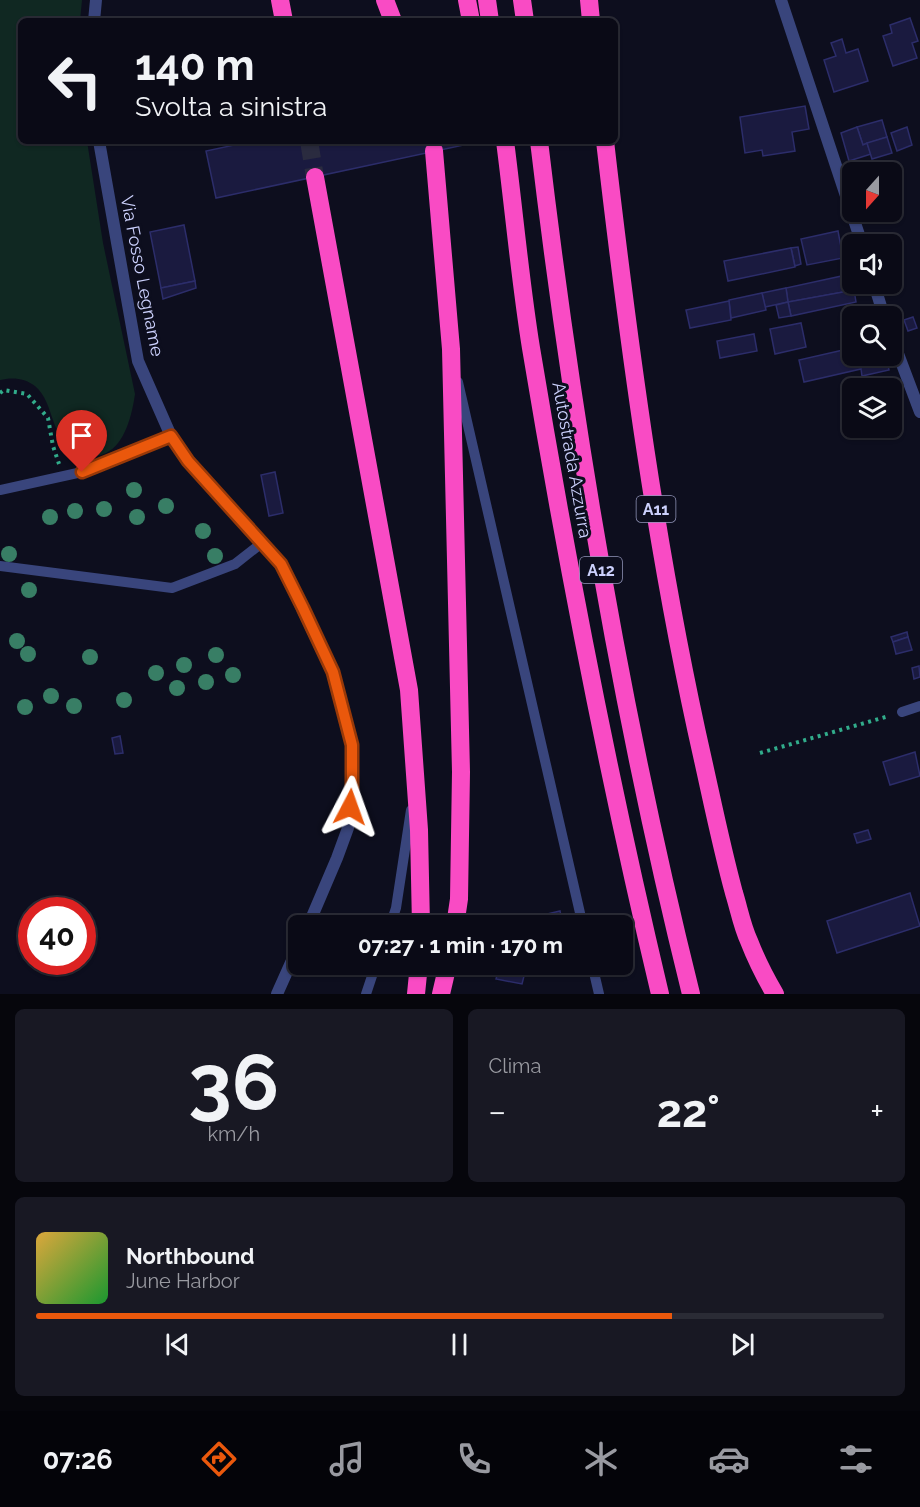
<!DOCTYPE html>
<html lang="it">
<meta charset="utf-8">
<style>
:root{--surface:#0a0a16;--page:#181823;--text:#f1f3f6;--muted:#999aa1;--line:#2a2b35;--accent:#ea580c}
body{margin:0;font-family:Raleway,sans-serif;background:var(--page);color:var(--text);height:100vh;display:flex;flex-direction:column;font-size:22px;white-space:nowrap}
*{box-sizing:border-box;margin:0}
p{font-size:20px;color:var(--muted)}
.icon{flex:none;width:33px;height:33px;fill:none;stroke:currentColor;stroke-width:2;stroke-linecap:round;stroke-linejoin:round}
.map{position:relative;height:994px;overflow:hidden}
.drawer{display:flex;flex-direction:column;gap:15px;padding:15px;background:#06060c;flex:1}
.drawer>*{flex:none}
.banner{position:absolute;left:18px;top:18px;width:600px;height:126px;border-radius:9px;box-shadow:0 2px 4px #0004,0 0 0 2px var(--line);background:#0a0a16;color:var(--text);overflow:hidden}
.needle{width:39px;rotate:201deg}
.fabs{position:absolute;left:842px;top:162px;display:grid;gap:12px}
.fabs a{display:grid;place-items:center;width:60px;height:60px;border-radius:9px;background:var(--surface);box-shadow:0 2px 4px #0004,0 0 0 2px var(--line);font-size:30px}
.speed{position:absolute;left:18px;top:897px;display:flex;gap:12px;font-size:30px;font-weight:700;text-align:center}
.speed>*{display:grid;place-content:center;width:78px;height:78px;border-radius:50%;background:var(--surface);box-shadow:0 2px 4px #0004,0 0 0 2px var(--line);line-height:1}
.speed .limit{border:9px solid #d22;background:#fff;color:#111}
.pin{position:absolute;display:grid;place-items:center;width:51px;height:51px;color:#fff;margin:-62px -26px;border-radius:50% 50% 50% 0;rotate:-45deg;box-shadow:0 0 6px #0007}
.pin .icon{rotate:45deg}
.me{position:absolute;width:66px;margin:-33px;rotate:4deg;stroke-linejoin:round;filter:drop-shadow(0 0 4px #0008)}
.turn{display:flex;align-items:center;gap:21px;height:126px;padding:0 18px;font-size:27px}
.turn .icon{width:78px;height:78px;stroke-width:2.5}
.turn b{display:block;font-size:42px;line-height:51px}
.big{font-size:45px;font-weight:700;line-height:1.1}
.drawer .widget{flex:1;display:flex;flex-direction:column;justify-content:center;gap:9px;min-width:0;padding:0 21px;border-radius:9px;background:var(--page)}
.drawer .dial{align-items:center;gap:0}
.dial b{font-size:78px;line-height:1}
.song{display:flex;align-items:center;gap:18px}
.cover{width:72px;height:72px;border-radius:9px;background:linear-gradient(135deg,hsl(40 70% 55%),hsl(130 70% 35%))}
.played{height:6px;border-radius:3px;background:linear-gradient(90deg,var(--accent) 75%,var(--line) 75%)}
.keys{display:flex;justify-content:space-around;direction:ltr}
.heat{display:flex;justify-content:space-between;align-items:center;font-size:33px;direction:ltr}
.drawer .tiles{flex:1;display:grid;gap:15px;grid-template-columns:1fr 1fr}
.widget:last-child{grid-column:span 2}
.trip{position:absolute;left:288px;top:915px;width:345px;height:60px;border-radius:9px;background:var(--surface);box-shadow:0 2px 4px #0004,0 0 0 2px var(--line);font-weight:700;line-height:60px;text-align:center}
.tabs{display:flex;height:96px;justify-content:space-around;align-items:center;background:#040409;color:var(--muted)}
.tabs .icon{width:42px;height:42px}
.tabs .active{color:var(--accent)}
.tabs b{font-size:27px;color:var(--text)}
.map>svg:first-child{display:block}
.green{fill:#102822}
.building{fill:#1a1a3f;stroke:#2c2d6a;stroke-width:1.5}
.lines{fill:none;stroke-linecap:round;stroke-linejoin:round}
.motorway-tunnel{stroke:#2a2b3f;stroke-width:18;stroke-dasharray:18 9;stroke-linecap:butt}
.path{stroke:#31ac8b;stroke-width:4;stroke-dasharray:3 4.5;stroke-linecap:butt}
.service{stroke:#39457c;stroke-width:10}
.minor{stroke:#39457c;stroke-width:12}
.tertiary{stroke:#39457c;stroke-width:12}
.motorway{stroke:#f94bc4;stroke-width:18}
.tree{fill:#387e65}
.route-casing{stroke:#983908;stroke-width:15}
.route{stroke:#ea580c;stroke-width:10}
.labels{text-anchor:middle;stroke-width:6;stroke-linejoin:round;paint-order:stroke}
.shield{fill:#0d0e1e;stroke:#9396ba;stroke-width:1.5}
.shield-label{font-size:16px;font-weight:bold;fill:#ccd1fd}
.street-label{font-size:18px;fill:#ccd1fd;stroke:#0d0e1e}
</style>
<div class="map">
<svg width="920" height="994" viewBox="0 0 920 994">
<rect width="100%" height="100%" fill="#0d0e1e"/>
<!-- green -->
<path class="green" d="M 0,0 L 82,0 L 80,21 L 21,21 L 21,141 L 87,141 L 103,243 L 135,394 C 132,415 125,444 106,453 C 97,457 88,458 79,454 C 48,438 56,404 35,386 C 25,378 12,377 0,380 Z"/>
<!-- building -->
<g class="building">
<path d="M 910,18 L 918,41 L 912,43 L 917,58 L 893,66 L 883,36 L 892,33 L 890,25 Z"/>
<path d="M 842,39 L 846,53 L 858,49 L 868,81 L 834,92 L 824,60 L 836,56 L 831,43 Z"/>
<path d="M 805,106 L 809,129 L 792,132 L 795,151 L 763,156 L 762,150 L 745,153 L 740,117 Z"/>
<path d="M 882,120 L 887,137 L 863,145 L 857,127 Z"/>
<path d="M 857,127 L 863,145 L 867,143 L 871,154 L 849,161 L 841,133 Z"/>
<path d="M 907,127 L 912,145 L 897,151 L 891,133 Z"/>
<path d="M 887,137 L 892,153 L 872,159 L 867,143 Z"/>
<path d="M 253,141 L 478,141 L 478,142 L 216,198 L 206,151 Z"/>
<path d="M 891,173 L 897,191 L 891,193 Z"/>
<path d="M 897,191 L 903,209 L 873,219 L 871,212 L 891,212 L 891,193 Z"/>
<path d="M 184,225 L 195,281 L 161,288 L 150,232 Z"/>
<path d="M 838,231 L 843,258 L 807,265 L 801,239 Z"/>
<path d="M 798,247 L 801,264 L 795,266 L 791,248 Z"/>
<path d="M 791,248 L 795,267 L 728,281 L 724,261 Z"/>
<path d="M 851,274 L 854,290 L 788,302 L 786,288 Z"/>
<path d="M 195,281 L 196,288 L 163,299 L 161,288 Z"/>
<path d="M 786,288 L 788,302 L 765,307 L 762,293 Z"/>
<path d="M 854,290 L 856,302 L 791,316 L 788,302 Z"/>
<path d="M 762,293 L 766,310 L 731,318 L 729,300 Z"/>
<path d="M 729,301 L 731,320 L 690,328 L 686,310 Z"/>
<path d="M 788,302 L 791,316 L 779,318 L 776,305 Z"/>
<path d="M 913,317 L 917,328 L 908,331 L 904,320 Z"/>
<path d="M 801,323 L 806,347 L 775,354 L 770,329 Z"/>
<path d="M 754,334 L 757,351 L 720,358 L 717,341 Z"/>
<path d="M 852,348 L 852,356 L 886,356 L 889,370 L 862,376 L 861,369 L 804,382 L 799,360 Z"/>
<path d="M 275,472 L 283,513 L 269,516 L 261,475 Z"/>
<path d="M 907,632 L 908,637 L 893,642 L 891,637 Z"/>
<path d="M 908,637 L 912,650 L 896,654 L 893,642 Z"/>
<path d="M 919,666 L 920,677 L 914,679 L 912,668 Z"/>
<path d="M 120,736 L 123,753 L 115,754 L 112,738 Z"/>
<path d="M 915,752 L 920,776 L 890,785 L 883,762 Z"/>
<path d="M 868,830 L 871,839 L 857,843 L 854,834 Z"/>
<path d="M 910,893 L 920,926 L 837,953 L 827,921 Z"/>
<path d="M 560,911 L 563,926 L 525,926 L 533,923 L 531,917 L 537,915 L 538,919 L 548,917 L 547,914 Z"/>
<path d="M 498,972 L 524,976 L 522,984 L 496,979 Z"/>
</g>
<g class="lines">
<!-- motorway-tunnel -->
<path class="motorway-tunnel" d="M 309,141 L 315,177"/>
<!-- path -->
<g class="path">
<path d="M 0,393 L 4,390 L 27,394 L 48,418 L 53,446 L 59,464"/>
<path d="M 760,753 L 889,716"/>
</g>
<!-- service -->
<g class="service">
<path d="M 458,382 L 583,926"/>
<path d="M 0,490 L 82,472 L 171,436"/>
<path d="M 0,566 L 172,588 L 235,564 L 263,542"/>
<path d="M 902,712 L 920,706"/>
<path d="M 390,926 L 396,908 L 411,810"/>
<path d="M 592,964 L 599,994"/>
<path d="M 366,994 L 376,964"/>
</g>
<!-- minor -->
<g class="minor">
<path d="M 781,0 L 862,244"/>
<path d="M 874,284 L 884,316"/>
<path d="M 891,335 L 920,412"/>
</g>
<!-- tertiary -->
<g class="tertiary">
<path d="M 94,21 L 96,0"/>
<path d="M 99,141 L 138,361 L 171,436 L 188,461 L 281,564 L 332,672 L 352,745 L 352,787 L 348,828 L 337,858 L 308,926"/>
<path d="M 277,994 L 298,947"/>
</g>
<!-- motorway -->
<g class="motorway">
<path d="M 280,0 L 284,21"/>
<path d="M 385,0 L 393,21"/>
<path d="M 467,0 L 471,21"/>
<path d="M 487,0 L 490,21"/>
<path d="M 522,0 L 525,21"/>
<path d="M 589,0 L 591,21"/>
<path d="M 505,141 C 514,210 520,280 531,348 C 567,565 609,780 660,994"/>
<path d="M 539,141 C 573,428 621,713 691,994"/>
<path d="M 605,141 C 629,348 657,557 703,760 C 713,805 722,849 734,893 C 739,909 742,926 749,941 C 756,959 765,977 775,994"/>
<path d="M 434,151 L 451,349 L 461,772 L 459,899 L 455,926"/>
<path d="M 315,177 L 409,690 L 419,830 L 421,926"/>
<path d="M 416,994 L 419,964"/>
<path d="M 441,994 L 448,964"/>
</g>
</g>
<!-- trees -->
<g class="tree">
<circle cx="134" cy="490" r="8"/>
<circle cx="166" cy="506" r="8"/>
<circle cx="104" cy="509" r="8"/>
<circle cx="75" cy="511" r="8"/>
<circle cx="50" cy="517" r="8"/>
<circle cx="137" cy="517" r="8"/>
<circle cx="203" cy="531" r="8"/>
<circle cx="9" cy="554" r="8"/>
<circle cx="215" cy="556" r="8"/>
<circle cx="29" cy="590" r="8"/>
<circle cx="17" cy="641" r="8"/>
<circle cx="28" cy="654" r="8"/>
<circle cx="216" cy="655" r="8"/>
<circle cx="90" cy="657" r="8"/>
<circle cx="184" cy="665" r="8"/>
<circle cx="156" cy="673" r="8"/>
<circle cx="233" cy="675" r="8"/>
<circle cx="206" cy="682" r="8"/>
<circle cx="177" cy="688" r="8"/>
<circle cx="51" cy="696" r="8"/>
<circle cx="124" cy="700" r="8"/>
<circle cx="74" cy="706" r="8"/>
<circle cx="25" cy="707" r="8"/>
</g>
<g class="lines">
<!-- route casing -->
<g class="route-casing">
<path id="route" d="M 82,472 L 171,436 L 188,461 L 281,564 L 303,608 L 333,672 L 352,745 L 352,787 L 350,807"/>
</g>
<!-- route -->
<use href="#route" class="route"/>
</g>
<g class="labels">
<!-- shield labels -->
<g class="shield">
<rect x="636.5" y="496" width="39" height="26" rx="4.5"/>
<rect x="580" y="557" width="42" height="26" rx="4.5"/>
</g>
<g class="shield-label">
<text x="656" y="515">A11</text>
<text x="601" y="576">A12</text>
</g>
<!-- street labels -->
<g class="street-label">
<text transform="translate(142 276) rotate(79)" y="6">Via Fosso Legname</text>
<text transform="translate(572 460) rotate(80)" y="6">Autostrada Azzurra</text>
</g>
</g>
</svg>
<div class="fabs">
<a><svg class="needle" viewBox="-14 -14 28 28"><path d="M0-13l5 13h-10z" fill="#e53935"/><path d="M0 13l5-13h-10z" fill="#999aa1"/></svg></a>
<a><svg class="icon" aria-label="sound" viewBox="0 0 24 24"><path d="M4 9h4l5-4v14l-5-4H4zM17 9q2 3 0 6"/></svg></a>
<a><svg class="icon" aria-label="search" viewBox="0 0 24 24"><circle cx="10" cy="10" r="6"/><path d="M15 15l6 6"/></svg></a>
<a><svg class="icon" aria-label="layers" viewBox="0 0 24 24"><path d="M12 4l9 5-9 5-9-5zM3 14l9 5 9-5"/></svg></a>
</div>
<div class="speed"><div class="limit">40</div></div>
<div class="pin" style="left:82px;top:472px;background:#d93025"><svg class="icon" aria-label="arrive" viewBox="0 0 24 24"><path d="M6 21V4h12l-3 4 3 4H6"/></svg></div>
<svg class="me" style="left:350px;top:807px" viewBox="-20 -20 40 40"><path d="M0-17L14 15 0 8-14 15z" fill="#ea580c" stroke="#fff" stroke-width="4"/></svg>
<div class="trip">07:27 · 1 min · 170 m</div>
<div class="banner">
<div class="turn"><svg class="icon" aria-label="left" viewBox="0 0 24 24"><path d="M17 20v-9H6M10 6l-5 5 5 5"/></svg><div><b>140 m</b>Svolta a sinistra</div></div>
</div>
</div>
<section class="drawer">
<div class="tiles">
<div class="widget dial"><b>36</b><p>km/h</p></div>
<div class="widget"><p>Clima</p>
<div class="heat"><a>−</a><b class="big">22°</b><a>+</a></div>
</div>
<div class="widget">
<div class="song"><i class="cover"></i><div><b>Northbound</b><p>June Harbor</p></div></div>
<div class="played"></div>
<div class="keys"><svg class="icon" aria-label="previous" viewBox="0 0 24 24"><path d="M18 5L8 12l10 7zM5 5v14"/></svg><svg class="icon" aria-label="pause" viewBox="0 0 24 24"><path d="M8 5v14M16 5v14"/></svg><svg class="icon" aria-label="next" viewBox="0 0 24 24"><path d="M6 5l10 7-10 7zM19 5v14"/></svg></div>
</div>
</div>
</section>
<nav class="tabs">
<b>07:26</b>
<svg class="icon active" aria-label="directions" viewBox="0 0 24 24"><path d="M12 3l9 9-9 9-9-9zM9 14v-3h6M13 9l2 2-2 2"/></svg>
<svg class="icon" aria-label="music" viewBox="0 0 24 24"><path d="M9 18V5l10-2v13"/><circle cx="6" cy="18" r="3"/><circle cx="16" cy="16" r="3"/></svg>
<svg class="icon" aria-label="phone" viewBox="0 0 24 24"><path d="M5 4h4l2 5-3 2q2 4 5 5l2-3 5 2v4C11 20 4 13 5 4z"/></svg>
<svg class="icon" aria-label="climate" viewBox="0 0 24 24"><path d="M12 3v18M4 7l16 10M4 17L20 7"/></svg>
<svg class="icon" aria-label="car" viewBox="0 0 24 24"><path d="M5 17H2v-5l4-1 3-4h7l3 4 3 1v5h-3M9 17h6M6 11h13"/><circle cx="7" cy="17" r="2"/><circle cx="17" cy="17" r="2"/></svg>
<svg class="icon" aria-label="filters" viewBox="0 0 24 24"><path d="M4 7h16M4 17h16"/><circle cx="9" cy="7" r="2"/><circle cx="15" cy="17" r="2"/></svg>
</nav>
